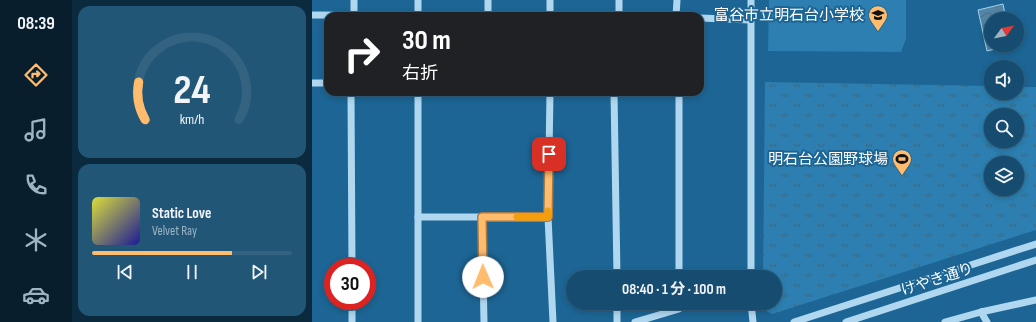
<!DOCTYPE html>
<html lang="ja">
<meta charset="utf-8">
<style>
:root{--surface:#154c6f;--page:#225677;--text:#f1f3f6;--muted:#9db4c3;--line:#346382;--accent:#ffbc6d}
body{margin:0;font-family:"Sofia Sans Condensed","Noto Sans JP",sans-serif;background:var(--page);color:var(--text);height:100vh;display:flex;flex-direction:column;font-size:15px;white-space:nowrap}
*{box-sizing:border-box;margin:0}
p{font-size:13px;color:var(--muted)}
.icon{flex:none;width:22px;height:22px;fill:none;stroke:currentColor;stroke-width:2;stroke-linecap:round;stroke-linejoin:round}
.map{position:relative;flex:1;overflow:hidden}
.drawer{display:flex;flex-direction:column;gap:6px;padding:6px;background:#0c2a3d;width:240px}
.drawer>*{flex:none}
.guide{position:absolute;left:12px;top:12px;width:380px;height:84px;border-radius:12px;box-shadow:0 2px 6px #0003,0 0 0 1px var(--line);background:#202124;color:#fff;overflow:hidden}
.needle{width:26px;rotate:58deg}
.tools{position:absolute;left:672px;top:12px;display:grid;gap:8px}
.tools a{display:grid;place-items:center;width:40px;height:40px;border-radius:50%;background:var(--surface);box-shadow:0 2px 6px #0003,0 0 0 1px var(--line);font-size:20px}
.speed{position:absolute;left:12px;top:258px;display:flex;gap:8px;font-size:20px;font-weight:700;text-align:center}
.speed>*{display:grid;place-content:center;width:52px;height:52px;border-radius:50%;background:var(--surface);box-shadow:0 2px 6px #0003,0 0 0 1px var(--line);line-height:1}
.speed .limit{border:6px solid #d22;background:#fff;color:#111}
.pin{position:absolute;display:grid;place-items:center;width:34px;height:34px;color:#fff;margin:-17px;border-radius:8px;box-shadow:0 2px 6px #0006}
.me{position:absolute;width:44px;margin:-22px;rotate:359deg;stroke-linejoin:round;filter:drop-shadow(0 0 3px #0008)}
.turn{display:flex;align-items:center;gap:14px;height:84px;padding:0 12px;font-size:18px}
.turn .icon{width:52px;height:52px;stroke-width:2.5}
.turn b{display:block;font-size:28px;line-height:34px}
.drawer .widget{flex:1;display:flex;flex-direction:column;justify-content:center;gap:6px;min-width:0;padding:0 14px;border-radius:12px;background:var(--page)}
.drawer .dial{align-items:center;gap:0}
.dial svg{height:104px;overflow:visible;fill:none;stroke:var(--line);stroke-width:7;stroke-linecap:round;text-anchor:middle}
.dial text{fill:var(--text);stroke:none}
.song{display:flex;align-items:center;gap:12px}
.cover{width:48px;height:48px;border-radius:6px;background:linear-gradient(135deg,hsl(60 70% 55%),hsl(240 70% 35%))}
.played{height:4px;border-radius:2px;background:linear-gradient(90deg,var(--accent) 70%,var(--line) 70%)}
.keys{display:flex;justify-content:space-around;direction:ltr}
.trip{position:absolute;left:254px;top:270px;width:216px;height:40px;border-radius:20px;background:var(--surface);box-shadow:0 2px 6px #0003,0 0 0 1px var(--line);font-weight:700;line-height:40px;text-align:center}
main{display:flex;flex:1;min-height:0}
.tab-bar{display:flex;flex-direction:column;width:72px;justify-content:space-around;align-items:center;background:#081e2c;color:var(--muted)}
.tab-bar .icon{width:28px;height:28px}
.tab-bar .current{color:var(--accent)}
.tab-bar b{font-size:18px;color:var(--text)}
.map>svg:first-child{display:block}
.park{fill:url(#park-tufts);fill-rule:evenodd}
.pitch{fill:#2c7fb0}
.water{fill:url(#water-waves);stroke:#a2d4f1}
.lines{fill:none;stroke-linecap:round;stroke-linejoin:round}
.minor{stroke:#afd7ef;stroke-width:7}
.route-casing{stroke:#a67a47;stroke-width:10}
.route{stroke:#ffbc6d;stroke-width:7}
.slow{stroke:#f59e0b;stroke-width:7}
.labels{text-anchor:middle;stroke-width:4;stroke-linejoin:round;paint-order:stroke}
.poi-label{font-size:15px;fill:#fff;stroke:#1c6594;text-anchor:end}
.street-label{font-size:15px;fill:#fff;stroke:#1c6594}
</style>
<main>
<nav class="tab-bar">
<b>08:39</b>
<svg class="icon current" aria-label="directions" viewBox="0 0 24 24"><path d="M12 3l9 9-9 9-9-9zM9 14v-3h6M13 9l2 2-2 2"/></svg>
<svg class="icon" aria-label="music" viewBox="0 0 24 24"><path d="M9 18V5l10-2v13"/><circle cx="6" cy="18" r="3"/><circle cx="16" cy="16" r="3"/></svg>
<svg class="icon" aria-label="phone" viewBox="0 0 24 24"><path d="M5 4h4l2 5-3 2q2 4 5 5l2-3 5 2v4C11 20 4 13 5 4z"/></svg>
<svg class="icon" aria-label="climate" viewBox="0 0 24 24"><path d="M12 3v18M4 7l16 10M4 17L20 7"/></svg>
<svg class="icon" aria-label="car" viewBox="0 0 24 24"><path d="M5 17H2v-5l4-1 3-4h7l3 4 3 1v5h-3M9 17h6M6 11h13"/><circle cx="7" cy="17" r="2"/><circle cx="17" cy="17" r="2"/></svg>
</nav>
<section class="drawer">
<div class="widget dial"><svg viewBox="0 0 100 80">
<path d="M14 69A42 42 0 1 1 86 69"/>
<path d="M14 69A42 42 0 0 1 9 40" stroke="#ffbc6d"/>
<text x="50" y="56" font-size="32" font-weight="700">24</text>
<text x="50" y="72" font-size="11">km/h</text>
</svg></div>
<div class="widget">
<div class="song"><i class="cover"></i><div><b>Static Love</b><p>Velvet Ray</p></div></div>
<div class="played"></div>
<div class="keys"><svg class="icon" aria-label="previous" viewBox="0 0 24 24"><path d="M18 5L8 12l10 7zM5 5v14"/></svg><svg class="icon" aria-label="pause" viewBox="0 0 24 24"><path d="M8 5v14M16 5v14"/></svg><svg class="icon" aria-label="next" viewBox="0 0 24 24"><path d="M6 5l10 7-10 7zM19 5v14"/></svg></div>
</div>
</section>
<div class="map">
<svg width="724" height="322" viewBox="0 0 724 322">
<defs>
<pattern id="park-tufts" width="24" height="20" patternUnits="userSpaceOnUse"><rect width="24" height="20" fill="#2c7fb0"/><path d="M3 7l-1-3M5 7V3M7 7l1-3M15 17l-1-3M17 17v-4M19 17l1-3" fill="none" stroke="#3a6883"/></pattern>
<pattern id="water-waves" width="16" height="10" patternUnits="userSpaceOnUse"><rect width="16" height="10" fill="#5385a5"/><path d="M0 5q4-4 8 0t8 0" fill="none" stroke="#506e81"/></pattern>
</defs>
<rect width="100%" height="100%" fill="#1c6594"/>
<!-- park -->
<path class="park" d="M 453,82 L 679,86 L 679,93 L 705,93 L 705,87 L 724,87 L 724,230 L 460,314 L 451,309 L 451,303 L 463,303 L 463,277 L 451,277 ZM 679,115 L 705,115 L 705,141 L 679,141 ZM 679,163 L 705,163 L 705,189 L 679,189 Z"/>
<!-- pitch -->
<path class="pitch" d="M 457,0 L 594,0 L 594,39 L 589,52 L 456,51 Z"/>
<!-- water -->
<path class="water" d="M 691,4 L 694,19 L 679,19 L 679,45 L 700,45 L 675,51 L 666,10 Z"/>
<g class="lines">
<!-- minor -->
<g class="minor">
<path d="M 176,0 L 176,16"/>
<path d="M 307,0 L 307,16"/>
<path d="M 439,0 L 439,277"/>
<path d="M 0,15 L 210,16"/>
<path d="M 42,16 L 42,0"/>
<path d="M 106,16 L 106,0"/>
<path d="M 238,16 L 238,0"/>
<path d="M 364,16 L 365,0"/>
<path d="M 388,18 L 438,20"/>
<path d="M 0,83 L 16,83"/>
<path d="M 39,92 L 40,267"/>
<path d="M 238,92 L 236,217 L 241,322"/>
<path d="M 302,92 L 305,277"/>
<path d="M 106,217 L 236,217"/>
<path d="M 170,217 L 172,322"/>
<path d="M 367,277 L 367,92"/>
<path d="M 40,301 L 40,322"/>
<path d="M 305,303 L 305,322"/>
<path d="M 439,303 L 441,322"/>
<path d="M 669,312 L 675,322"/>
<path d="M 106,322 L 106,92"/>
<path d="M 323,322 L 367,309 L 367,303"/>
<path d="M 482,322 L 724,244"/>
<path d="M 534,322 L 724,260"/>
<path d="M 633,322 L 669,312 L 724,300"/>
</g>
</g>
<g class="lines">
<!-- route casing -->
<g class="route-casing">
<path id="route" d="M 171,277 L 170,217 L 236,217 L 237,154"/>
</g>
<!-- route -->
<use href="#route" class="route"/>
<!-- slow -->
<path class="slow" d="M 205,217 L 236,217 L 236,211"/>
</g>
<!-- icons -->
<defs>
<g id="school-pin" transform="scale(1)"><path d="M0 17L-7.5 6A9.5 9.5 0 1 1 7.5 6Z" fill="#ffbc6d" stroke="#1c6594"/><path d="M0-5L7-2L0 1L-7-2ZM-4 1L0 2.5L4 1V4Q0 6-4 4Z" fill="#111"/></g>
<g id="stadium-pin" transform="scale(1)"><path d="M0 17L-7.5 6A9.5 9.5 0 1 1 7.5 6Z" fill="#ffbc6d" stroke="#1c6594"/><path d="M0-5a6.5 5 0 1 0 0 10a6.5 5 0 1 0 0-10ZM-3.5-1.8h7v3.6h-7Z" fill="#111"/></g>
</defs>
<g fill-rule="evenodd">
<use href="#school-pin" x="566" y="15"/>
<use href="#stadium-pin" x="590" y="159"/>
</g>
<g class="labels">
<!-- poi labels -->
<g class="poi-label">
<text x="552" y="20">富谷市立明石台小学校</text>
<text x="576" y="164">明石台公園野球場</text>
</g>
<!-- street labels -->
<g class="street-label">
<text transform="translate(625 279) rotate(-18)" y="5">けやき通り</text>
</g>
</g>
</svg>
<div class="tools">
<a><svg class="needle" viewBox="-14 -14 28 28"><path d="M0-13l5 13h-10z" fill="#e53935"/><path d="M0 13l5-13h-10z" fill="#9db4c3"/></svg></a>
<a><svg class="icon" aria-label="sound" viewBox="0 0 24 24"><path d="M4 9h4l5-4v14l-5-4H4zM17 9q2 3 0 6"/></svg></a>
<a><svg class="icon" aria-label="search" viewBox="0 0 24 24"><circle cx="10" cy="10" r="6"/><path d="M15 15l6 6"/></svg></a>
<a><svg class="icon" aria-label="layers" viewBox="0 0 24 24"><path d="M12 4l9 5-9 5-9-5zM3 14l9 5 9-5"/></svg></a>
</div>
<div class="speed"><div class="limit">30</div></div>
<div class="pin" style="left:237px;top:154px;background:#d93025"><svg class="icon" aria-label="arrive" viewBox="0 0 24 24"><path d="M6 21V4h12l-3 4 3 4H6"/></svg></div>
<svg class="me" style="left:171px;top:277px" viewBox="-20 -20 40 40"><circle r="19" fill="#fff"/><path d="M0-13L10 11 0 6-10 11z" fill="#ffbc6d"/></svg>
<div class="trip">08:40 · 1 分 · 100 m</div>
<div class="guide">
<div class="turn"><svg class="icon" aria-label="right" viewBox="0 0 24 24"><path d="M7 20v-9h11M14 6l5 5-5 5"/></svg><div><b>30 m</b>右折</div></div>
</div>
</div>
</main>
